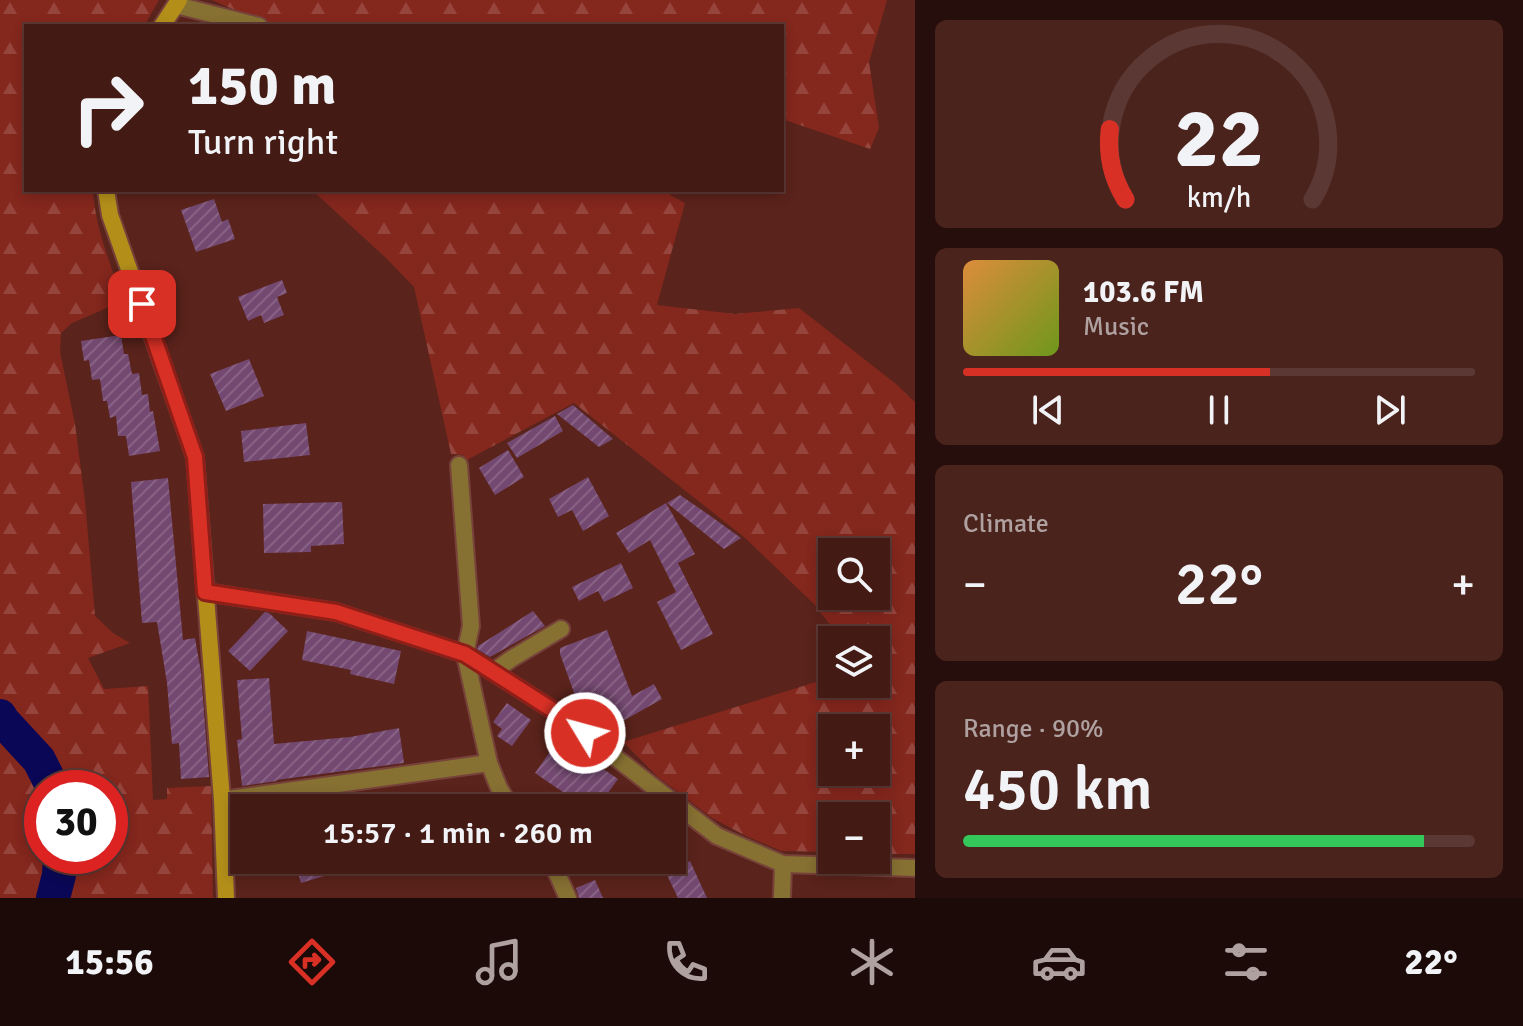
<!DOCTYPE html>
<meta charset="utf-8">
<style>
:root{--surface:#441a14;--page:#4b231d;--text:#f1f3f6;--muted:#afa1a0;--line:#5c3834;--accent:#d93025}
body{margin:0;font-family:Signika,sans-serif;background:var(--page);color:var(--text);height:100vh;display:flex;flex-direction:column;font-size:30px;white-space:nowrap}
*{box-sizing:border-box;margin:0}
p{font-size:26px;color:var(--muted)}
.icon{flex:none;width:44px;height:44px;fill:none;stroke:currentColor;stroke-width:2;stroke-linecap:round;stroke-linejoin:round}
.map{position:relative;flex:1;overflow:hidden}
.drawer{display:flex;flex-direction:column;gap:20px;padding:20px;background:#250e0b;width:608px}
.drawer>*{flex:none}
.top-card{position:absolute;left:24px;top:24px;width:760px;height:168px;border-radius:0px;box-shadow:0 4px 12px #0003,0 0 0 2px var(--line);background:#441a14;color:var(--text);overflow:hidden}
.buttons{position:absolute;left:818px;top:538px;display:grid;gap:16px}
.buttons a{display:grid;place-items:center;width:72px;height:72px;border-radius:0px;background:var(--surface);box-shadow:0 4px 12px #0003,0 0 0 2px var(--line);font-size:40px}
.speed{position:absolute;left:24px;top:770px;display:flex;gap:16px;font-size:40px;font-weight:700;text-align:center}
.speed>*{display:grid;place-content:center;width:104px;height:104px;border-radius:50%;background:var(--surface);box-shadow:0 4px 12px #0003,0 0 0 2px var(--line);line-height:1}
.speed .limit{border:12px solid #d22;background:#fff;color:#111}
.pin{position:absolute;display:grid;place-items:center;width:68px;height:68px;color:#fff;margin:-34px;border-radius:16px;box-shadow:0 4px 12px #0006}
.me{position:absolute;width:88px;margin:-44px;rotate:307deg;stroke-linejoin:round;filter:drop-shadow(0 0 6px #0008)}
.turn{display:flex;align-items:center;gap:28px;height:168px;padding:0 32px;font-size:36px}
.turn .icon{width:104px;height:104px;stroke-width:2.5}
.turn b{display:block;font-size:56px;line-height:68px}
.big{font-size:60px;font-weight:600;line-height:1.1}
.drawer .tile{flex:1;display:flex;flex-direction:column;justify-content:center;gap:12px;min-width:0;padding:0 28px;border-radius:12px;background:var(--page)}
.drawer .dial{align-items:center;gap:0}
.dial svg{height:208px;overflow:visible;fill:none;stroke:var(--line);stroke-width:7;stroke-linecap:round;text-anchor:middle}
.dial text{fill:var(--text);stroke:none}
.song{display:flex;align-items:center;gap:24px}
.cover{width:96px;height:96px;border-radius:12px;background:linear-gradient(135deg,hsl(30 70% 55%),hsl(80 70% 35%))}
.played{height:8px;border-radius:4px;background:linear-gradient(90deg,var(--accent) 60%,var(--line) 60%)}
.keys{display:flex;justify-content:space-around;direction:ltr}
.heat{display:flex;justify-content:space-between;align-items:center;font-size:44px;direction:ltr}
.charge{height:12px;border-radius:6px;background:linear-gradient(90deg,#34c759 90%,var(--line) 0)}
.trip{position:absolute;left:230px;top:794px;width:456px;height:80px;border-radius:0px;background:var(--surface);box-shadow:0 4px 12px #0003,0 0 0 2px var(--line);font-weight:600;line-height:80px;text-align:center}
.tabs{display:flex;height:128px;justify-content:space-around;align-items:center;background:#1b0a08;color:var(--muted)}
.tabs .icon{width:56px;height:56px}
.tabs .active{color:var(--accent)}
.tabs b{font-size:36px;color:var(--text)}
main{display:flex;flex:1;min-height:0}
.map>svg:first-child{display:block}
.forest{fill:url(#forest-firs);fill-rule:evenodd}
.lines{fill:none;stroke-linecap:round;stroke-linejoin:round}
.river{stroke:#0a0856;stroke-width:34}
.building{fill:url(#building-hatch)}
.street-casing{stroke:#76423a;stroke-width:20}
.secondary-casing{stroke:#76423a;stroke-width:20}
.street{stroke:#867032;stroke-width:16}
.secondary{stroke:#b38f1a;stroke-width:16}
.route-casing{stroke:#8d1f18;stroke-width:20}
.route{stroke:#d93025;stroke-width:14}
</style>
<main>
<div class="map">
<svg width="915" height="898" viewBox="0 0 915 898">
<defs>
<pattern id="forest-firs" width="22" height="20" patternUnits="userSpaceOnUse" patternTransform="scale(2)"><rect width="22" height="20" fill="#84271d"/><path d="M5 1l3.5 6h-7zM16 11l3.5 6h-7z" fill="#96453c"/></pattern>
<pattern id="building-hatch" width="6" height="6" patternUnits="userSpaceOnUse" patternTransform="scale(2)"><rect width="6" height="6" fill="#744971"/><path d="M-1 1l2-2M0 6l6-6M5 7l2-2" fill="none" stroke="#886284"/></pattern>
</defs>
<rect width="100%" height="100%" fill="#5a231b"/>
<!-- forest -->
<g class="forest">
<path d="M 0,0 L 159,0 L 144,26 L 26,26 L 26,190 L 93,190 C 95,228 111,265 123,301 L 72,323 L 61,333 L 60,352 L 75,424 L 85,501 L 95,616 L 113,633 L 130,643 L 88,658 L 104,689 L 148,686 L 153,800 L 167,799 L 167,788 L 211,786 L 213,898 L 59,898 L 63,882 L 66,856 L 110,856 L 110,788 L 59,788 L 37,748 L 5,715 L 0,703 Z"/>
<path d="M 212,0 L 887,0 L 869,62 L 879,128 L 870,149 L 782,119 L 782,26 L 271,26 Z"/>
<path d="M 312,190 L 661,190 L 685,203 L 657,305 L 735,314 L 799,308 L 896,384 L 915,402 L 915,854 L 876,854 L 876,816 L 832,816 L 832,852 L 781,851 L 746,836 L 712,818 L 658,777 L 623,742 L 832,677 L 832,684 L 876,684 L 876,640 L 842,640 L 814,604 L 744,537 L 574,403 L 465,461 L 463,455 L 451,454 L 414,287 L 386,258 ZM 832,552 L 876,552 L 876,596 L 832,596 ZM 832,728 L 876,728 L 876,772 L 832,772 Z"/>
<path d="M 0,731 L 32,765 L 42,792 L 42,856 L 49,856 L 47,882 L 42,898 L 0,898 Z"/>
</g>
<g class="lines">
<!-- river -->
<g class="river">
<path d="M 0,716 L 3,721 L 39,760 L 53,788"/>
<path d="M 53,898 L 59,875 L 60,856"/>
</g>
</g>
<!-- building -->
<g class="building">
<path d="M 214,199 L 222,222 L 228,219 L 235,239 L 196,252 L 181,210 Z"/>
<path d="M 282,280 L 287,293 L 277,297 L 284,315 L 264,323 L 261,315 L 248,321 L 238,297 Z"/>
<path d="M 121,335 L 124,354 L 128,354 L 132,374 L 139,373 L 142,395 L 148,394 L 150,412 L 153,411 L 160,451 L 129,456 L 126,436 L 118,436 L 116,416 L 110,418 L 107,401 L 103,401 L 100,379 L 92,380 L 89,360 L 84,361 L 81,341 Z"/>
<path d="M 249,359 L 264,396 L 226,411 L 210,374 Z"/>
<path d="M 573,405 L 613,439 L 599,447 L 557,414 Z"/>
<path d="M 555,416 L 563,431 L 517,458 L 507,443 Z"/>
<path d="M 306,423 L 310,455 L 244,462 L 241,431 Z"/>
<path d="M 508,450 L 524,477 L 495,495 L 479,468 Z"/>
<path d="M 588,477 L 609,516 L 583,531 L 572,510 L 558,517 L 549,499 Z"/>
<path d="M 168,478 L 183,640 L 195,638 L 201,672 L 209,777 L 181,779 L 179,743 L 172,744 L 167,683 L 157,622 L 142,623 L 131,482 Z"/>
<path d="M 680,495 L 709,515 L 741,538 L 724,549 L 667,503 Z"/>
<path d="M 342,502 L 344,544 L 311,546 L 311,552 L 264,553 L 263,504 Z"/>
<path d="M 666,503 L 695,554 L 678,563 L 713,634 L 681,650 L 657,602 L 676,592 L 650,540 L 629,553 L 616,533 Z"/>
<path d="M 621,563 L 633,588 L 604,602 L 598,591 L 579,601 L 572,587 Z"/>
<path d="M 533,611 L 545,626 L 490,657 L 477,649 L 478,646 Z"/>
<path d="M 265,612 L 269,613 L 288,631 L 250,671 L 228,651 Z"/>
<path d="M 607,630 L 632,696 L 654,684 L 662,699 L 605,731 L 585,694 L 576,698 L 560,654 L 560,648 Z"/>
<path d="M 307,631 L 401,651 L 394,684 L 350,674 L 351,670 L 302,660 Z"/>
<path d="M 269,678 L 274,744 L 350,737 L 399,728 L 404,763 L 276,780 L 277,781 L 242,786 L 237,740 L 242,739 L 237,680 Z"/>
<path d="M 507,703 L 531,720 L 512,746 L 497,736 L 502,729 L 493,722 Z"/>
<path d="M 559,739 L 618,779 L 597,808 L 586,808 L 535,773 Z"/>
<path d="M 294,860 L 319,860 L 324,876 L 301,883 Z"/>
<path d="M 690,861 L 707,898 L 678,898 L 666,873 Z"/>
<path d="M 595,880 L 603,898 L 579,898 L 576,888 Z"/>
</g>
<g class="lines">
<!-- street casing -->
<g class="street-casing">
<g id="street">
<path d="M 176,5 L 259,26"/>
<path d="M 459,465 L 471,626 L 465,654 L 489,763 L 499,788 L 511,808"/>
<path d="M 205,592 L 336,612 L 465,654 L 562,716 L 717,836 L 783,864 L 915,868"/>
<path d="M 493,672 L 511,659 L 561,629"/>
<path d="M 222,800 L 489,763"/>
<path d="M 551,860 L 568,898"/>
<path d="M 782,898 L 783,864"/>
</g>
</g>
<!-- secondary casing -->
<g class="secondary-casing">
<g id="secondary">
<path d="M 162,26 L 179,0"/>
<path d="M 106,190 L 110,215 L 195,457 L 222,800 L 226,898"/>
</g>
</g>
<!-- street -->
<use href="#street" class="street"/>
<!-- secondary -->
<use href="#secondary" class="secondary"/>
</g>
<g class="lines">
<!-- route casing -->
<g class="route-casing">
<path id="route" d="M 142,304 L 195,457 L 205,592 L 336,612 L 465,654 L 562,716 L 585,733"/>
</g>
<!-- route -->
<use href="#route" class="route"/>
</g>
</svg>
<div class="buttons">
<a><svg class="icon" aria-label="search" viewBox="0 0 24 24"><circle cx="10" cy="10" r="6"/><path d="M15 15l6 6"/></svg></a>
<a><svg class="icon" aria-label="layers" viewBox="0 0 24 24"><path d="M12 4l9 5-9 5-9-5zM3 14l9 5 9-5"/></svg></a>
<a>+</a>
<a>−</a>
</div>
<div class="speed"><div class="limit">30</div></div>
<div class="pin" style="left:142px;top:304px;background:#d93025"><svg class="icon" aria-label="arrive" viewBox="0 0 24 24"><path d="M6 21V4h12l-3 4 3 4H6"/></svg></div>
<svg class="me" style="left:585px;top:733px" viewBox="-20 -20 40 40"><circle r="17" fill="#d93025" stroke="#fff" stroke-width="3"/><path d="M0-11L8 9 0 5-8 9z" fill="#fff"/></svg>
<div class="trip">15:57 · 1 min · 260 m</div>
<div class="top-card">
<div class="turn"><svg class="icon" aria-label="right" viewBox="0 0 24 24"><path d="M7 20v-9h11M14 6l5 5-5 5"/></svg><div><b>150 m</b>Turn right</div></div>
</div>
</div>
<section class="drawer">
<div class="tile dial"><svg viewBox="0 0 100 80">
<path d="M14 69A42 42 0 1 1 86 69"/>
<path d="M14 69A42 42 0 0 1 8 42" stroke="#d93025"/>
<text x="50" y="56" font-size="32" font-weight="700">22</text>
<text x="50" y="72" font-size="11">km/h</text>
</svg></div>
<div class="tile">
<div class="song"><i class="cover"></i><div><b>103.6 FM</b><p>Music</p></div></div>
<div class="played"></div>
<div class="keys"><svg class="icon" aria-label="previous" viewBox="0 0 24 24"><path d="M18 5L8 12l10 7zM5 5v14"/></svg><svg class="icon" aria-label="pause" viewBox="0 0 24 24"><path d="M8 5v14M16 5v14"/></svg><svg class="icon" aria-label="next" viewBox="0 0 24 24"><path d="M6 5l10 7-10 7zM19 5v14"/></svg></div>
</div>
<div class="tile"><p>Climate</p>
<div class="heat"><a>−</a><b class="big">22°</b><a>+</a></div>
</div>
<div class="tile"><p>Range · 90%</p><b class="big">450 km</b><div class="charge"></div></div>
</section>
</main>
<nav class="tabs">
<b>15:56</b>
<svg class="icon active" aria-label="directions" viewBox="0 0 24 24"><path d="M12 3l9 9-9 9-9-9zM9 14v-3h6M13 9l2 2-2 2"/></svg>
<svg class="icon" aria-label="music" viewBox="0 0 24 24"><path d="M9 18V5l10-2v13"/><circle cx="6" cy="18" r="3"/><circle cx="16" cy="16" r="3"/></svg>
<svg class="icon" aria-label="phone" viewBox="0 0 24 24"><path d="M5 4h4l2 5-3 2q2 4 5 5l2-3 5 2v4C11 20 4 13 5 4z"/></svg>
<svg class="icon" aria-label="climate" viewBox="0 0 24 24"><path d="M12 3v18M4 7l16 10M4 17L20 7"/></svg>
<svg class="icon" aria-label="car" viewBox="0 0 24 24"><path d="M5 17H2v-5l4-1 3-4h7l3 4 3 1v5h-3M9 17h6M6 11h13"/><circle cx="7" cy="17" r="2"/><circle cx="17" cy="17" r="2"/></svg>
<svg class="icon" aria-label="filters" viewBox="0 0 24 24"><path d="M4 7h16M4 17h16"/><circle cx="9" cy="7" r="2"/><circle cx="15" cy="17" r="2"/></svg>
<b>22°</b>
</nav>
